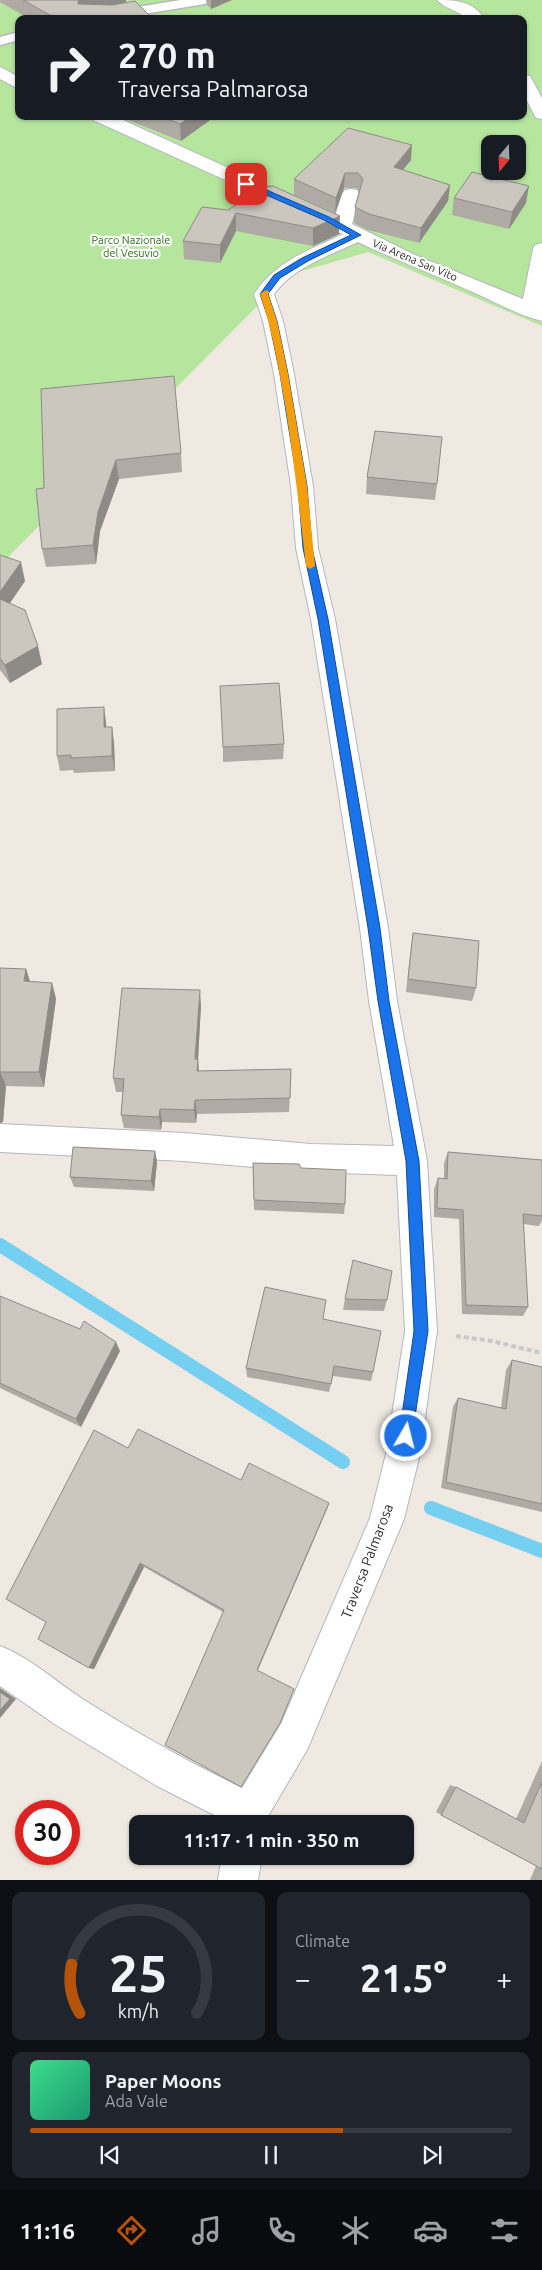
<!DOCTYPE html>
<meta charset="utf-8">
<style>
:root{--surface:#171b24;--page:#20242c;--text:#f1f3f6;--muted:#9ea1a6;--line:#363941;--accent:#b45309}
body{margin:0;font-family:Ubuntu,sans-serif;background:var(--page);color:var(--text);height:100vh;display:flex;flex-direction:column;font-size:19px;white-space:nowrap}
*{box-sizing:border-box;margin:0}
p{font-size:16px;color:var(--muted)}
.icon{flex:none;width:28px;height:28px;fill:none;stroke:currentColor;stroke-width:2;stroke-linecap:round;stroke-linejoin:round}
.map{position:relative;height:1880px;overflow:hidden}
.drawer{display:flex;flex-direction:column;gap:12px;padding:12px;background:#0d0f14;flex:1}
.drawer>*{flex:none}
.top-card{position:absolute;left:15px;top:15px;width:512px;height:105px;border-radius:10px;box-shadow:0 1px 4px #0004;background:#171b24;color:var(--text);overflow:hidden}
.needle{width:32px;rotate:199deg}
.controls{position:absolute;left:481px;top:135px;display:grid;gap:10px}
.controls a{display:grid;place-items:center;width:45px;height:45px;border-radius:10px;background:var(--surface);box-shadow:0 1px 4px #0004;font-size:25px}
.speed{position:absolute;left:15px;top:1800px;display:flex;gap:10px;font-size:25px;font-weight:700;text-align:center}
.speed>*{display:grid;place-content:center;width:65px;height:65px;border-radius:50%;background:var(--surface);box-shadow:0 1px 4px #0004;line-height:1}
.speed .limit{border:8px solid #d22;background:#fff;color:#111}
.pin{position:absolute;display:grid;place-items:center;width:42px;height:42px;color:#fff;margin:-21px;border-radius:10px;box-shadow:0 2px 8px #0006}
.me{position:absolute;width:55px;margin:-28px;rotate:8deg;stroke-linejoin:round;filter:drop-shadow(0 0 4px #0008)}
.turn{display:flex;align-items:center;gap:18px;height:105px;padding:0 20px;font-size:22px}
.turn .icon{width:65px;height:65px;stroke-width:2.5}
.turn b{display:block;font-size:35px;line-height:42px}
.big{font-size:38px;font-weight:700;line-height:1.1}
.drawer .tile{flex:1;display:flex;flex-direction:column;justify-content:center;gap:8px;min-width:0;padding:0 18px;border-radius:10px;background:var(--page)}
.drawer .dial{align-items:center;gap:0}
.dial svg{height:130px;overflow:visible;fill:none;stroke:var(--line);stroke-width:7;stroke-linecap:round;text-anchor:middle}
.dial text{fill:var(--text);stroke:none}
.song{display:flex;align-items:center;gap:15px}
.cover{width:60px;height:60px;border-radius:8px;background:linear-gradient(135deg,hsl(150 70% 55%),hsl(160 70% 35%))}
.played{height:5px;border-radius:2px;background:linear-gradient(90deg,var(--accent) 65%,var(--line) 65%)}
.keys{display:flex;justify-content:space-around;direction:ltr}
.heat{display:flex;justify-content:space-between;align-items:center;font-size:28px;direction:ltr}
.drawer .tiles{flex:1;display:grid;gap:12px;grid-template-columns:1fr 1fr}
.tile:last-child{grid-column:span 2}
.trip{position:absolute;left:129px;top:1815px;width:285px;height:50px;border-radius:10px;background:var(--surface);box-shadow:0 1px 4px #0004;font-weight:700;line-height:50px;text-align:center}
.tab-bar{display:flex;height:80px;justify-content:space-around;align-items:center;background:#090b0e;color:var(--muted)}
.tab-bar .icon{width:35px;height:35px}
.tab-bar .current{color:var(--accent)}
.tab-bar b{font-size:22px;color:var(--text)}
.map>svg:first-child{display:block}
.green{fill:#b6e59e;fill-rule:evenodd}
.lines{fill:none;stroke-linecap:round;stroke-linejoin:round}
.stream{stroke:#75cff0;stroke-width:14}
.service-casing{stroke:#b4b7c1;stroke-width:3}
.minor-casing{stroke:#b4b7c1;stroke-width:2}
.path{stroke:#c9c9c9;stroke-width:4;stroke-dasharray:5 3;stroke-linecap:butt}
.service{fill:#fff;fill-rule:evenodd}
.minor{fill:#fff;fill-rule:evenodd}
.wall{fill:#afaba4}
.shaded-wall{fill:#8e8b86}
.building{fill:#cbc7bf;stroke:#8e8b86}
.route{fill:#1a73e8;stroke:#114b97}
.slow{fill:#f59e0b}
.labels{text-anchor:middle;stroke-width:4.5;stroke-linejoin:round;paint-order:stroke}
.far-park-label{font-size:11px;fill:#2c6e1b;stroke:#fff}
.far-street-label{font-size:11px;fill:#2e2e2e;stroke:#fff}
.street-label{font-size:14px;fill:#2e2e2e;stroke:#fff}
</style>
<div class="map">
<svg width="542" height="1880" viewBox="0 0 542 1880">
<rect width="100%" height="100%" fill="#efe9e1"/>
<!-- green -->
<path class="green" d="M 0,0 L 542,0 L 542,326 L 368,252 L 288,275 L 0,565 ZM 19,19 L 524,19 L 524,116 L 19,116 ZM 490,144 L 518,144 L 518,171 L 490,171 Z"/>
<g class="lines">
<!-- stream -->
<g class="stream">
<path d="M 0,1245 L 343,1462"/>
<path d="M 431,1508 L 542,1551"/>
</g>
<!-- service casing -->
<g class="service-casing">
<g id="service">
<path d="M 181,0 L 211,0 L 205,4 L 113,19 L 81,19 L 87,15 Z"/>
<path d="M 19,32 L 19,40 L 0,45 L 0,37 Z"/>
</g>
</g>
<!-- minor casing -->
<g class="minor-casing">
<g id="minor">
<path d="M 437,0 C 457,0 472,1 485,19 L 467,19 C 459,11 444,8 437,0 Z"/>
<path d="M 0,67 L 19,77 L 19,89 L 0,79 Z"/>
<path d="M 524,75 L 530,76 L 542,98 L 542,119 L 536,118 L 524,95 Z"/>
<path d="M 91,116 L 114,116 L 299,200 L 302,204 L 299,208 L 293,209 L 287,208 L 93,120 Z"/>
<path d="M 351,189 L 357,190 L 360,194 L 352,224 L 415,255 L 523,299 L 533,249 L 535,245 L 542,243 L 542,321 C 517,315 492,300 468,290 C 431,273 394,259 358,242 C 328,256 294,267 274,294 L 283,321 L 294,374 L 313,486 L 318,548 L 335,619 L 388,928 L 397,1001 L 427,1161 L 437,1331 L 420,1454 L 404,1519 L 307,1750 L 267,1818 L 266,1824 L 228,1824 L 228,1822 L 157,1786 L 56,1725 L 0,1686 L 0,1646 C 31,1658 56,1682 84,1700 C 135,1732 187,1761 242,1788 L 281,1724 L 370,1518 L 386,1454 L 405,1331 L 397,1175 L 311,1172 L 184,1161 L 0,1152 L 0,1124 L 184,1133 L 311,1144 L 394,1146 L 369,1001 L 360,928 L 311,619 L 296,548 L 291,486 L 274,374 L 263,321 L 254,294 C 277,260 308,251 343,234 L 334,230 L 332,226 L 342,194 L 345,190 Z"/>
<path d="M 222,1856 L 262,1856 L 258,1880 L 218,1880 Z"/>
</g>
</g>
<!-- path -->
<path class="path" d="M 456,1336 L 491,1341 L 542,1353"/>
<!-- service -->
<use href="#service" class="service"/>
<!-- minor -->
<use href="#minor" class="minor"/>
</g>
<!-- wall -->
<g class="wall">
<path d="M 0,0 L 126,0 L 126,2 L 149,19 L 30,19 L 0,2 Z"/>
<path d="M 206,0 L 232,0 L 211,9 L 207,5 Z"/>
<path d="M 118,116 L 210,116 L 210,120 L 181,141 Z"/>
<path d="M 411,160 L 403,170 L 450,185 L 448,201 L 419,243 L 368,230 L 354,223 L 355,207 L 359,191 L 357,188 L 344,188 L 335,213 L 294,195 L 294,179 Z"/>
<path d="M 454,198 L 526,203 L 509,229 L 452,215 Z"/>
<path d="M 228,210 L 339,234 L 313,246 L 236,231 L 220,263 L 184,259 L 183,241 Z"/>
<path d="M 41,389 L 181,453 L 182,472 L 119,479 L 100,531 L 96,564 L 46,567 L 42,549 L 44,488 Z"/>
<path d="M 367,477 L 437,484 L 435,500 L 366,494 Z"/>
<path d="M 0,555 L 25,581 L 10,603 L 42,664 L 10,683 L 0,670 Z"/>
<path d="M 106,722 L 106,727 L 112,727 L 114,743 L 115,771 L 74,773 L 73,770 L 60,771 L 57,756 Z"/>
<path d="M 284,744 L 283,759 L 223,762 L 223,747 Z"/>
<path d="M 413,933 L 476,988 L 472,1001 L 406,992 L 411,947 Z"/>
<path d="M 0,968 L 26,969 L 30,981 L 52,983 L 56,999 L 44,1087 L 6,1086 L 3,1122 L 0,1123 Z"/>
<path d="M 201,1005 L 198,1060 L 199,1071 L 291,1069 L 289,1112 L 197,1114 L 196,1123 L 162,1122 L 161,1130 L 124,1128 L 121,1115 L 123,1092 L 116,1092 L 113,1078 Z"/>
<path d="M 155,1151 L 157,1162 L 154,1191 L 74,1187 L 70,1177 Z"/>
<path d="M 448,1152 L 542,1160 L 542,1220 L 539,1226 L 523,1224 L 528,1307 L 523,1316 L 462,1314 L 459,1219 L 434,1217 L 434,1189 L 438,1178 L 444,1179 L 444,1163 Z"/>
<path d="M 253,1163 L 301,1168 L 345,1204 L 344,1214 L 254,1210 Z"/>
<path d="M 0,1296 L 120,1351 L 81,1427 L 0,1388 Z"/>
<path d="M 345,1299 L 387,1300 L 384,1311 L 343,1310 Z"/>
<path d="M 323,1319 L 373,1372 L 371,1381 L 333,1376 L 329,1392 L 247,1377 L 246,1368 Z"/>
<path d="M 512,1360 L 542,1367 L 542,1512 L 441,1488 L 453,1407 L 458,1398 L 501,1408 L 506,1370 Z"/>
<path d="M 128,1448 L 241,1480 L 329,1503 L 327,1509 L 258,1670 L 280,1723 L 223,1612 L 144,1567 L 94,1669 L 89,1668 L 46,1622 Z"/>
<path d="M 542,1761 L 542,1880 L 530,1880 L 536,1866 L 436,1812 L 450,1785 L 456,1787 L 516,1819 Z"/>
</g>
<!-- shaded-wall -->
<g class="shaded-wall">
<path d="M 80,0 L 126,0 L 126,7 L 78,4 L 78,1 Z"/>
<path d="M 211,0 L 232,0 L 211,9 Z"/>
<path d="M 149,15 L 149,19 L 134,19 Z"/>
<path d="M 191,116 L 210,116 L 210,120 L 181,141 L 180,124 Z"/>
<path d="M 412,145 L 411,160 L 393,182 L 394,167 Z"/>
<path d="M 345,173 L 344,188 L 335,213 L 336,198 Z"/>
<path d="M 450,185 L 448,201 L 419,243 L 421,228 Z"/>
<path d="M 529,186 L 526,203 L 509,229 L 512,212 Z"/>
<path d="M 236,213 L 236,231 L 220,263 L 220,245 Z"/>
<path d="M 340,216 L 339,234 L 313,246 L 313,228 Z"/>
<path d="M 116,460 L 119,479 L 100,531 L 96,564 L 93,545 L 98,512 Z"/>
<path d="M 21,562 L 25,581 L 1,616 L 0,611 L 0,592 Z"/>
<path d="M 38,646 L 42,664 L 10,683 L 5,665 Z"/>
<path d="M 104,707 L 106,722 L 107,742 L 104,727 Z"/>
<path d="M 112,727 L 114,743 L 115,771 L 112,756 Z"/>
<path d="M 26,969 L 31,985 L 24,981 Z"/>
<path d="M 52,983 L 56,999 L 44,1087 L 39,1072 Z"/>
<path d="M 200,990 L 201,1005 L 198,1060 L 199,1074 L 197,1073 L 195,1059 Z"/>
<path d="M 0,1072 L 6,1086 L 3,1122 L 0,1123 Z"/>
<path d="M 195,1100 L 197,1114 L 196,1123 L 194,1110 Z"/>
<path d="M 160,1109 L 162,1122 L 161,1130 L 159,1117 Z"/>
<path d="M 155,1151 L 157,1162 L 154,1191 L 151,1181 Z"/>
<path d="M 116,1342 L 120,1351 L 81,1427 L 76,1419 Z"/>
<path d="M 329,1503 L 327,1509 L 257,1671 L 257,1670 Z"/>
<path d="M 140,1563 L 144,1567 L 94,1669 L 89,1668 Z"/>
<path d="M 0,1688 L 16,1699 L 0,1718 Z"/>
</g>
<!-- building -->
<g class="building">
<path d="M 23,0 L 80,0 L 78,1 L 78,4 L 112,5 L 135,1 L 149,15 L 134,19 L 57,19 Z"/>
<path d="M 160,116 L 191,116 L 180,124 Z"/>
<path d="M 348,128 L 412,145 L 394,167 L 450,185 L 421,228 L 369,214 L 355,207 L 363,179 L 358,173 L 345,173 L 336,198 L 294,179 Z"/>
<path d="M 472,172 L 529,186 L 512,212 L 454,198 Z"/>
<path d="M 273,186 L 340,216 L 313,228 L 236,213 L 220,245 L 183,241 L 202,207 L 228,210 L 263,187 Z"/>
<path d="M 174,376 L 181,453 L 116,460 L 98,512 L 93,545 L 42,549 L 36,489 L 44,488 L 41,389 Z"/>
<path d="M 375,431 L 442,437 L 437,484 L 367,477 Z"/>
<path d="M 0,555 L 21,562 L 0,592 Z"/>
<path d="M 0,599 L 25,610 L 38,646 L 5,665 L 0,658 Z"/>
<path d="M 279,683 L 284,744 L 223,747 L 220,686 Z"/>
<path d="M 104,707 L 104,727 L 112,727 L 112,756 L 71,758 L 71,755 L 57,756 L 57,709 Z"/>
<path d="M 413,933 L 479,941 L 476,988 L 408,979 Z"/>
<path d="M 0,968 L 26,969 L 24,981 L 52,983 L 39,1072 L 0,1072 L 0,1073 Z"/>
<path d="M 122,988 L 200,990 L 195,1059 L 198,1059 L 197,1071 L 291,1069 L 290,1098 L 195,1100 L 194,1110 L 160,1109 L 159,1117 L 121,1115 L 124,1079 L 113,1078 Z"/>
<path d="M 73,1147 L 155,1151 L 151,1181 L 70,1177 Z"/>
<path d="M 448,1152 L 542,1160 L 542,1216 L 523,1214 L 528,1307 L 466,1305 L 463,1210 L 437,1208 L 438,1178 L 447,1179 Z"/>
<path d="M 253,1163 L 299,1164 L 301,1168 L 346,1170 L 345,1204 L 254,1200 Z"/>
<path d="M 353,1260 L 392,1271 L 387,1300 L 345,1299 Z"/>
<path d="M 265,1287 L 326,1300 L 323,1319 L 381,1331 L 373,1372 L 334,1366 L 331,1384 L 246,1368 Z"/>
<path d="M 0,1296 L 80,1329 L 84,1321 L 116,1342 L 76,1419 L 0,1383 Z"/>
<path d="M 512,1360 L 542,1367 L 542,1504 L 446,1482 L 458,1398 L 506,1409 Z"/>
<path d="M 138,1429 L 241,1480 L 249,1463 L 329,1503 L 257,1670 L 294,1689 L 280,1723 L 241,1787 L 165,1745 L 224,1610 L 140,1563 L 89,1668 L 38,1639 L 46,1622 L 6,1599 L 94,1430 L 128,1448 Z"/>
<path d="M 0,1692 L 10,1699 L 0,1710 Z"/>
<path d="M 542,1782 L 542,1869 L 441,1815 L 456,1787 L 524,1823 Z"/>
</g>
<!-- route -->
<path class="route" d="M 243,182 L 248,182 L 329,217 L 361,235 L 308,261 L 280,278 L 268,294 L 277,321 L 288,374 L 307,486 L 312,548 L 328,619 L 380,928 L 389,1001 L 419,1161 L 428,1331 L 412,1436 L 410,1441 L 406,1443 L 401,1441 L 399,1436 L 414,1331 L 406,1161 L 378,1001 L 368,928 L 318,619 L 303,548 L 298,486 L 280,374 L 269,321 L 260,294 L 274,275 L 302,258 L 351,235 L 324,220 L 243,185 Z"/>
<!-- slow -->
<path class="slow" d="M 266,290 L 270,292 L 268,294 L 277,321 L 288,374 L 307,486 L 315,566 L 310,569 L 306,566 C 300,513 294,462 286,410 C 279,371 273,332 260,294 Z"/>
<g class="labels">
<!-- far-park labels -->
<g class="far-park-label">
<text x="131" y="244">Parco Nazionale<tspan x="131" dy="13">del Vesuvio</tspan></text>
</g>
<!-- far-street labels -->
<g class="far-street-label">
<text transform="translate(415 260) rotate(23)" y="4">Via Arena San Vito</text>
</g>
<!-- street labels -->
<g class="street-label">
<text transform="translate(367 1561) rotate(-69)" y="5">Traversa Palmarosa</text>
</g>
</g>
</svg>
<div class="controls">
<a><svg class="needle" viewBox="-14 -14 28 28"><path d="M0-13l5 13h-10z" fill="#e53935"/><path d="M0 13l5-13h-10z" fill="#9ea1a6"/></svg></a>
</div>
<div class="speed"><div class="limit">30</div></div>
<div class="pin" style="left:246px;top:184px;background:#d93025"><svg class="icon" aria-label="arrive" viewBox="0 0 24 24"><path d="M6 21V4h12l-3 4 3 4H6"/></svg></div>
<svg class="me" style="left:406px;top:1436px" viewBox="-20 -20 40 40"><circle r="17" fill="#1a73e8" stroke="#fff" stroke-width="3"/><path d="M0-11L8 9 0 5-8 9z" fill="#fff"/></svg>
<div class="trip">11:17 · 1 min · 350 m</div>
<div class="top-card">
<div class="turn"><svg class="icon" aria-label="right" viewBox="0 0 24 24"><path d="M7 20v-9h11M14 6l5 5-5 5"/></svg><div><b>270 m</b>Traversa Palmarosa</div></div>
</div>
</div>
<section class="drawer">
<div class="tiles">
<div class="tile dial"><svg viewBox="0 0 100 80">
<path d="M14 69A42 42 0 1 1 86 69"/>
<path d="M14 69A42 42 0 0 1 9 39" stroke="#b45309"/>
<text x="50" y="56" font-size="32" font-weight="700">25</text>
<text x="50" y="72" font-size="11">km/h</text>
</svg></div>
<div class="tile"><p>Climate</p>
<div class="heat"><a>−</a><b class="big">21.5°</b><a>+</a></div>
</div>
<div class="tile">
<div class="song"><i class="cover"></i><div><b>Paper Moons</b><p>Ada Vale</p></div></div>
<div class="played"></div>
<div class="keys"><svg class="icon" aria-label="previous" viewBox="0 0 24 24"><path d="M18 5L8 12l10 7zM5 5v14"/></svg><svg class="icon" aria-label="pause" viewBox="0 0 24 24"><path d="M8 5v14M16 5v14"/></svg><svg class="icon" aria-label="next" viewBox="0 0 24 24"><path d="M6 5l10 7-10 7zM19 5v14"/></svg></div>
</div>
</div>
</section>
<nav class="tab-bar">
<b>11:16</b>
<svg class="icon current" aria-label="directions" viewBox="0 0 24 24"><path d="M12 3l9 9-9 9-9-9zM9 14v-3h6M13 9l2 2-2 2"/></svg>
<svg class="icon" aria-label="music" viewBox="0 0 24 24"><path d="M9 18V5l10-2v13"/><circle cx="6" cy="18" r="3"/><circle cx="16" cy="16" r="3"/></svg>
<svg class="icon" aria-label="phone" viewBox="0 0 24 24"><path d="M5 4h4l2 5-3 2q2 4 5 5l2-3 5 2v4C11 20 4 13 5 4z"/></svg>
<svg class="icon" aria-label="climate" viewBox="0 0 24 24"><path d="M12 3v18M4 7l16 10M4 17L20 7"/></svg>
<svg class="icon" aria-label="car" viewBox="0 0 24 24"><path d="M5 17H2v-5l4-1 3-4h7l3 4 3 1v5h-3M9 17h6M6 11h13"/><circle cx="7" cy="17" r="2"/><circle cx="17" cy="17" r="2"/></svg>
<svg class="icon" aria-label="filters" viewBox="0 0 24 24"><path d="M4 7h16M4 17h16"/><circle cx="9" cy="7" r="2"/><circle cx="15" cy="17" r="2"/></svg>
</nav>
